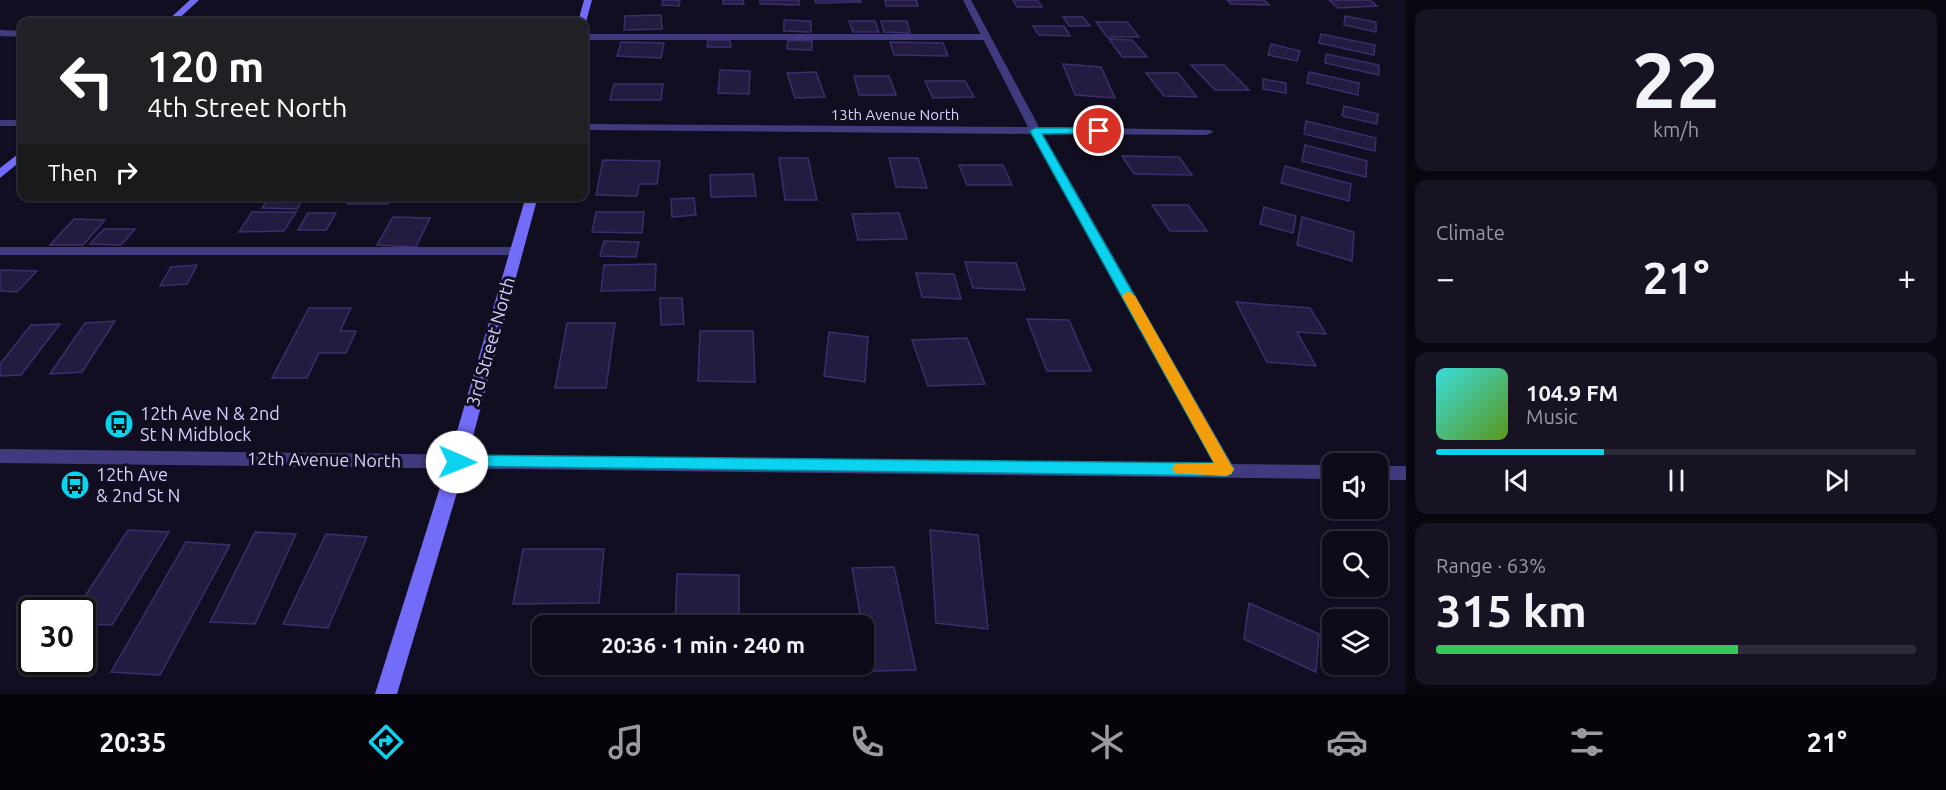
<!DOCTYPE html>
<meta charset="utf-8">
<style>
:root{--surface:#0e0a19;--page:#171322;--text:#f1f3f6;--muted:#9b9aa2;--line:#2e2b38;--accent:#0ad2ef}
body{margin:0;font-family:Ubuntu,sans-serif;background:var(--page);color:var(--text);height:100vh;display:flex;flex-direction:column;font-size:22px;white-space:nowrap}
*{box-sizing:border-box;margin:0}
p{font-size:20px;color:var(--muted)}
.icon{flex:none;width:33px;height:33px;fill:none;stroke:currentColor;stroke-width:2;stroke-linecap:round;stroke-linejoin:round}
.map{position:relative;flex:1;overflow:hidden}
.side{display:flex;flex-direction:column;gap:9px;padding:9px;background:#08060e;width:540px}
.side>*{flex:none}
.top-card{position:absolute;left:18px;top:18px;width:570px;height:183px;border-radius:12px;box-shadow:0 2px 4px #0004,0 0 0 2px var(--line);background:#202124;color:#fff;overflow:hidden}
.controls{position:absolute;left:1322px;top:453px;display:grid;gap:12px}
.controls a{display:grid;place-items:center;width:66px;height:66px;border-radius:12px;background:var(--surface);box-shadow:0 2px 4px #0004,0 0 0 2px var(--line);font-size:30px}
.speed{position:absolute;left:18px;top:597px;display:flex;gap:12px;font-size:30px;font-weight:700;text-align:center}
.speed>*{display:grid;place-content:center;width:78px;height:78px;border-radius:50%;background:var(--surface);box-shadow:0 2px 4px #0004,0 0 0 2px var(--line);line-height:1}
.speed .limit{border:3px solid #111;border-radius:9px;background:#fff;color:#111}
.pin{position:absolute;display:grid;place-items:center;width:51px;height:51px;color:#fff;margin:-26px;border:3px solid #fff;border-radius:50%;box-shadow:0 2px 6px #0007}
.me{position:absolute;width:66px;margin:-33px;rotate:91deg;stroke-linejoin:round;filter:drop-shadow(0 0 4px #0008)}
.turn{display:flex;align-items:center;gap:21px;height:126px;padding:0 30px;font-size:27px}
.turn .icon{width:78px;height:78px;stroke-width:2.5}
.turn b{display:block;font-size:42px;line-height:51px}
.then{display:flex;align-items:center;height:57px;padding:0 30px;background:#0003;gap:12px;font-size:22px}
.big{font-size:45px;font-weight:700;line-height:1.1}
.side .tile{flex:1;display:flex;flex-direction:column;justify-content:center;gap:9px;min-width:0;padding:0 21px;border-radius:12px;background:var(--page)}
.side .dial{align-items:center;gap:0}
.dial b{font-size:78px;line-height:1}
.song{display:flex;align-items:center;gap:18px}
.cover{width:72px;height:72px;border-radius:9px;background:linear-gradient(135deg,hsl(180 70% 55%),hsl(90 70% 35%))}
.played{height:6px;border-radius:3px;background:linear-gradient(90deg,var(--accent) 35%,var(--line) 35%)}
.keys{display:flex;justify-content:space-around;direction:ltr}
.heat{display:flex;justify-content:space-between;align-items:center;font-size:33px;direction:ltr}
.charge{height:9px;border-radius:4px;background:linear-gradient(90deg,#34c759 63%,var(--line) 0)}
.trip{position:absolute;left:532px;top:615px;width:342px;height:60px;border-radius:12px;background:var(--surface);box-shadow:0 2px 4px #0004,0 0 0 2px var(--line);font-weight:700;line-height:60px;text-align:center}
.dock{display:flex;height:96px;justify-content:space-around;align-items:center;background:#06040a;color:var(--muted)}
.dock .icon{width:42px;height:42px}
.dock .current{color:var(--accent)}
.dock b{font-size:27px;color:var(--text)}
main{display:flex;flex:1;min-height:0}
.map>svg:first-child{display:block}
.building{fill:#241b41;stroke:#3c2e6c;stroke-width:1.5}
.lines{fill:none;stroke-linecap:round;stroke-linejoin:round}
.lane{fill:#403b7e;fill-rule:evenodd}
.street{fill:#403b7e;fill-rule:evenodd}
.secondary{fill:#736cf9;fill-rule:evenodd}
.route{fill:#0ad2ef;stroke:#06889b;stroke-width:1.5}
.slow{fill:#f59e0b}
.labels{text-anchor:middle;stroke-width:6;stroke-linejoin:round;paint-order:stroke}
.far-street-label{font-size:15px;fill:#d7d1fd;stroke:#120e21}
.street-label{font-size:18px;fill:#d7d1fd;stroke:#120e21}
.poi-label{font-size:18px;fill:#d7d1fd;stroke:#120e21;text-anchor:start}
</style>
<main>
<div class="map">
<svg width="1406" height="694" viewBox="0 0 1406 694">
<rect width="100%" height="100%" fill="#120e21"/>
<!-- building -->
<g class="building">
<path d="M 663,0 L 680,0 L 679,6 L 662,5 Z"/>
<path d="M 723,0 L 743,0 L 744,4 L 723,4 Z"/>
<path d="M 760,0 L 799,0 L 799,5 L 760,4 Z"/>
<path d="M 815,0 L 860,0 L 861,2 L 816,3 Z"/>
<path d="M 885,0 L 916,0 L 918,6 L 886,6 Z"/>
<path d="M 1013,0 L 1037,0 L 1042,7 L 1017,7 Z"/>
<path d="M 1227,0 L 1264,0 L 1269,5 L 1231,4 Z"/>
<path d="M 1329,0 L 1370,0 L 1377,6 L 1338,8 Z"/>
<path d="M 661,15 L 662,29 L 624,30 L 625,16 Z"/>
<path d="M 1345,16 L 1376,22 L 1376,32 L 1344,25 Z"/>
<path d="M 1063,17 L 1083,17 L 1090,26 L 1069,26 Z"/>
<path d="M 784,20 L 811,21 L 811,32 L 784,31 Z"/>
<path d="M 849,21 L 875,21 L 879,32 L 853,32 Z"/>
<path d="M 881,21 L 907,21 L 910,33 L 884,32 Z"/>
<path d="M 1096,22 L 1127,22 L 1139,37 L 1107,37 Z"/>
<path d="M 1033,26 L 1064,26 L 1070,36 L 1039,35 Z"/>
<path d="M 1321,34 L 1375,45 L 1374,55 L 1319,43 Z"/>
<path d="M 1109,39 L 1132,40 L 1147,57 L 1122,57 Z"/>
<path d="M 708,40 L 730,40 L 731,47 L 707,47 Z"/>
<path d="M 788,40 L 812,41 L 812,50 L 787,49 Z"/>
<path d="M 621,42 L 664,43 L 661,58 L 617,56 Z"/>
<path d="M 890,42 L 943,43 L 948,56 L 894,55 Z"/>
<path d="M 1271,44 L 1300,51 L 1297,61 L 1268,55 Z"/>
<path d="M 1326,54 L 1379,65 L 1379,75 L 1325,63 Z"/>
<path d="M 1063,64 L 1101,67 L 1115,98 L 1075,95 Z"/>
<path d="M 1191,65 L 1224,65 L 1249,90 L 1215,90 Z"/>
<path d="M 720,70 L 750,71 L 749,94 L 718,93 Z"/>
<path d="M 816,72 L 825,97 L 795,98 L 787,73 Z"/>
<path d="M 1309,72 L 1359,83 L 1358,95 L 1307,83 Z"/>
<path d="M 1146,73 L 1178,73 L 1197,97 L 1164,96 Z"/>
<path d="M 854,76 L 889,76 L 896,95 L 859,95 Z"/>
<path d="M 1263,79 L 1286,83 L 1286,93 L 1263,89 Z"/>
<path d="M 925,81 L 965,81 L 974,97 L 933,98 Z"/>
<path d="M 614,84 L 663,84 L 661,100 L 610,100 Z"/>
<path d="M 1344,106 L 1378,114 L 1377,124 L 1342,116 Z"/>
<path d="M 1306,121 L 1376,138 L 1375,151 L 1304,134 Z"/>
<path d="M 1305,145 L 1367,161 L 1366,177 L 1302,161 Z"/>
<path d="M 1122,156 L 1179,157 L 1192,175 L 1134,174 Z"/>
<path d="M 779,158 L 808,158 L 817,200 L 785,200 Z"/>
<path d="M 889,158 L 918,158 L 927,188 L 896,187 Z"/>
<path d="M 603,160 L 660,161 L 657,184 L 639,184 L 637,196 L 596,195 Z"/>
<path d="M 959,165 L 1003,165 L 1012,185 L 967,185 Z"/>
<path d="M 1285,166 L 1351,184 L 1349,201 L 1281,183 Z"/>
<path d="M 753,174 L 756,196 L 711,197 L 710,175 Z"/>
<path d="M 270,196 L 305,196 L 297,209 L 262,208 Z"/>
<path d="M 351,196 L 392,196 L 388,204 L 347,204 Z"/>
<path d="M 434,196 L 472,196 L 470,202 L 432,201 Z"/>
<path d="M 694,198 L 696,215 L 672,217 L 671,199 Z"/>
<path d="M 1152,205 L 1188,205 L 1207,231 L 1170,231 Z"/>
<path d="M 1264,207 L 1296,216 L 1293,233 L 1260,224 Z"/>
<path d="M 252,212 L 296,212 L 284,231 L 239,232 Z"/>
<path d="M 596,212 L 644,212 L 642,233 L 592,232 Z"/>
<path d="M 308,213 L 336,213 L 326,230 L 298,230 Z"/>
<path d="M 899,213 L 907,239 L 858,240 L 852,214 Z"/>
<path d="M 393,217 L 430,218 L 416,247 L 377,245 Z"/>
<path d="M 1302,217 L 1354,232 L 1352,261 L 1297,245 Z"/>
<path d="M 74,219 L 105,220 L 83,245 L 50,245 Z"/>
<path d="M 104,229 L 135,229 L 121,245 L 90,244 Z"/>
<path d="M 604,241 L 639,242 L 636,257 L 600,256 Z"/>
<path d="M 965,262 L 1016,263 L 1025,290 L 973,288 Z"/>
<path d="M 656,264 L 655,290 L 601,291 L 604,265 Z"/>
<path d="M 197,265 L 187,284 L 160,286 L 171,267 Z"/>
<path d="M 0,270 L 37,271 L 17,292 L 0,291 Z"/>
<path d="M 916,273 L 954,274 L 961,299 L 922,297 Z"/>
<path d="M 660,298 L 682,298 L 684,324 L 661,325 Z"/>
<path d="M 1236,302 L 1310,308 L 1326,334 L 1297,332 L 1316,366 L 1267,362 Z"/>
<path d="M 309,308 L 351,308 L 340,331 L 356,331 L 346,353 L 319,353 L 307,378 L 272,378 Z"/>
<path d="M 1027,319 L 1069,320 L 1091,371 L 1047,371 Z"/>
<path d="M 115,321 L 82,372 L 50,374 L 85,323 Z"/>
<path d="M 567,323 L 615,323 L 606,388 L 555,388 Z"/>
<path d="M 60,324 L 21,375 L 0,376 L 0,364 L 31,325 Z"/>
<path d="M 700,331 L 753,331 L 755,382 L 698,381 Z"/>
<path d="M 829,332 L 868,337 L 865,382 L 824,376 Z"/>
<path d="M 967,338 L 985,384 L 928,386 L 912,340 Z"/>
<path d="M 128,530 L 169,532 L 112,625 L 82,624 L 82,610 L 76,610 Z"/>
<path d="M 930,530 L 978,535 L 988,629 L 936,623 Z"/>
<path d="M 255,532 L 296,534 L 255,624 L 210,622 Z"/>
<path d="M 326,534 L 367,537 L 328,628 L 283,624 Z"/>
<path d="M 186,542 L 230,545 L 160,675 L 111,672 Z"/>
<path d="M 523,549 L 604,549 L 599,603 L 513,604 Z"/>
<path d="M 894,567 L 916,670 L 870,671 L 852,568 Z"/>
<path d="M 677,574 L 739,575 L 739,626 L 675,626 Z"/>
<path d="M 1249,603 L 1319,634 L 1316,672 L 1244,639 Z"/>
<path d="M 691,664 L 740,664 L 740,672 L 691,671 Z"/>
</g>
<g class="lines">
<!-- lane -->
<g class="lane">
<path d="M 0,30 L 22,31 L 22,37 L 0,36 Z"/>
<path d="M 584,34 L 986,34 L 991,37 L 986,40 L 584,40 Z"/>
<path d="M 0,247 L 517,247 L 524,251 L 517,255 L 0,255 Z"/>
</g>
<!-- street -->
<g class="street">
<path d="M 963,0 L 971,0 L 1039,127 L 1211,130 L 1213,132 L 1207,135 L 1043,134 L 1232,464 L 1332,465 L 1332,479 L 0,463 L 0,449 L 1214,464 L 1032,134 L 584,130 L 584,124 L 1028,127 Z"/>
<rect x="0" y="120" width="22" height="6"/>
<rect x="1377" y="466" width="29" height="14"/>
</g>
<!-- secondary -->
<g class="secondary">
<path d="M 190,0 L 199,0 L 175,22 L 166,22 Z"/>
<path d="M 584,0 L 592,0 L 586,22 L 584,24 L 578,22 Z"/>
<path d="M 22,151 L 22,160 L 0,178 L 0,168 Z"/>
<path d="M 526,196 L 538,196 L 466,462 L 397,694 L 375,694 L 448,462 Z"/>
</g>
</g>
<!-- route -->
<path class="route" d="M 1099,128 L 1103,129 L 1103,133 L 1042,134 L 1231,465 L 1234,469 L 1231,474 L 1226,476 L 451,466 L 449,462 L 451,457 L 457,455 L 1214,463 L 1030,131 L 1035,128 Z"/>
<!-- slow -->
<path class="slow" d="M 1128,291 L 1135,296 L 1231,465 L 1234,469 L 1231,474 L 1226,476 L 1175,473 L 1172,469 L 1175,464 L 1214,463 L 1122,296 Z"/>
<!-- icons -->
<defs>
<g id="bus-disc" transform="scale(1.5)"><circle r="9.5" fill="#0ad2ef" stroke="#120e21"/><path d="M-5-6H5V4H4V6H2V4H-2V6H-4V4H-5ZM-3.5-4V0h7V-4ZM-3.5 1.2v1.5H-2V1.2ZM2 1.2v1.5H3.5V1.2Z" fill="#111"/></g>
</defs>
<g fill-rule="evenodd">
<use href="#bus-disc" x="119" y="424"/>
<use href="#bus-disc" x="75" y="485"/>
</g>
<g class="labels">
<!-- far-street labels -->
<g class="far-street-label">
<text x="895" y="120">13th Avenue North</text>
</g>
<!-- street labels -->
<g class="street-label">
<text transform="translate(491 342) rotate(-74)" y="6">3rd Street North</text>
<text transform="translate(324 460) rotate(1)" y="6">12th Avenue North</text>
</g>
<!-- poi labels -->
<g class="poi-label">
<text x="140" y="420">12th Ave N &amp; 2nd<tspan x="140" dy="21">St N Midblock</tspan></text>
<text x="96" y="481">12th Ave<tspan x="96" dy="21">&amp; 2nd St N</tspan></text>
</g>
</g>
</svg>
<div class="controls">
<a><svg class="icon" aria-label="sound" viewBox="0 0 24 24"><path d="M4 9h4l5-4v14l-5-4H4zM17 9q2 3 0 6"/></svg></a>
<a><svg class="icon" aria-label="search" viewBox="0 0 24 24"><circle cx="10" cy="10" r="6"/><path d="M15 15l6 6"/></svg></a>
<a><svg class="icon" aria-label="layers" viewBox="0 0 24 24"><path d="M12 4l9 5-9 5-9-5zM3 14l9 5 9-5"/></svg></a>
</div>
<div class="speed"><div class="limit">30</div></div>
<div class="pin" style="left:1099px;top:131px;background:#d93025"><svg class="icon" aria-label="arrive" viewBox="0 0 24 24"><path d="M6 21V4h12l-3 4 3 4H6"/></svg></div>
<svg class="me" style="left:457px;top:462px" viewBox="-20 -20 40 40"><circle r="19" fill="#fff"/><path d="M0-13L10 11 0 6-10 11z" fill="#0ad2ef"/></svg>
<div class="trip">20:36 · 1 min · 240 m</div>
<div class="top-card">
<div class="turn"><svg class="icon" aria-label="left" viewBox="0 0 24 24"><path d="M17 20v-9H6M10 6l-5 5 5 5"/></svg><div><b>120 m</b>4th Street North</div></div>
<div class="then">Then<svg class="icon" aria-label="right" viewBox="0 0 24 24"><path d="M7 20v-9h11M14 6l5 5-5 5"/></svg></div>
</div>
</div>
<section class="side">
<div class="tile dial"><b>22</b><p>km/h</p></div>
<div class="tile"><p>Climate</p>
<div class="heat"><a>−</a><b class="big">21°</b><a>+</a></div>
</div>
<div class="tile">
<div class="song"><i class="cover"></i><div><b>104.9 FM</b><p>Music</p></div></div>
<div class="played"></div>
<div class="keys"><svg class="icon" aria-label="previous" viewBox="0 0 24 24"><path d="M18 5L8 12l10 7zM5 5v14"/></svg><svg class="icon" aria-label="pause" viewBox="0 0 24 24"><path d="M8 5v14M16 5v14"/></svg><svg class="icon" aria-label="next" viewBox="0 0 24 24"><path d="M6 5l10 7-10 7zM19 5v14"/></svg></div>
</div>
<div class="tile"><p>Range · 63%</p><b class="big">315 km</b><div class="charge"></div></div>
</section>
</main>
<nav class="dock">
<b>20:35</b>
<svg class="icon current" aria-label="directions" viewBox="0 0 24 24"><path d="M12 3l9 9-9 9-9-9zM9 14v-3h6M13 9l2 2-2 2"/></svg>
<svg class="icon" aria-label="music" viewBox="0 0 24 24"><path d="M9 18V5l10-2v13"/><circle cx="6" cy="18" r="3"/><circle cx="16" cy="16" r="3"/></svg>
<svg class="icon" aria-label="phone" viewBox="0 0 24 24"><path d="M5 4h4l2 5-3 2q2 4 5 5l2-3 5 2v4C11 20 4 13 5 4z"/></svg>
<svg class="icon" aria-label="climate" viewBox="0 0 24 24"><path d="M12 3v18M4 7l16 10M4 17L20 7"/></svg>
<svg class="icon" aria-label="car" viewBox="0 0 24 24"><path d="M5 17H2v-5l4-1 3-4h7l3 4 3 1v5h-3M9 17h6M6 11h13"/><circle cx="7" cy="17" r="2"/><circle cx="17" cy="17" r="2"/></svg>
<svg class="icon" aria-label="filters" viewBox="0 0 24 24"><path d="M4 7h16M4 17h16"/><circle cx="9" cy="7" r="2"/><circle cx="15" cy="17" r="2"/></svg>
<b>21°</b>
</nav>
